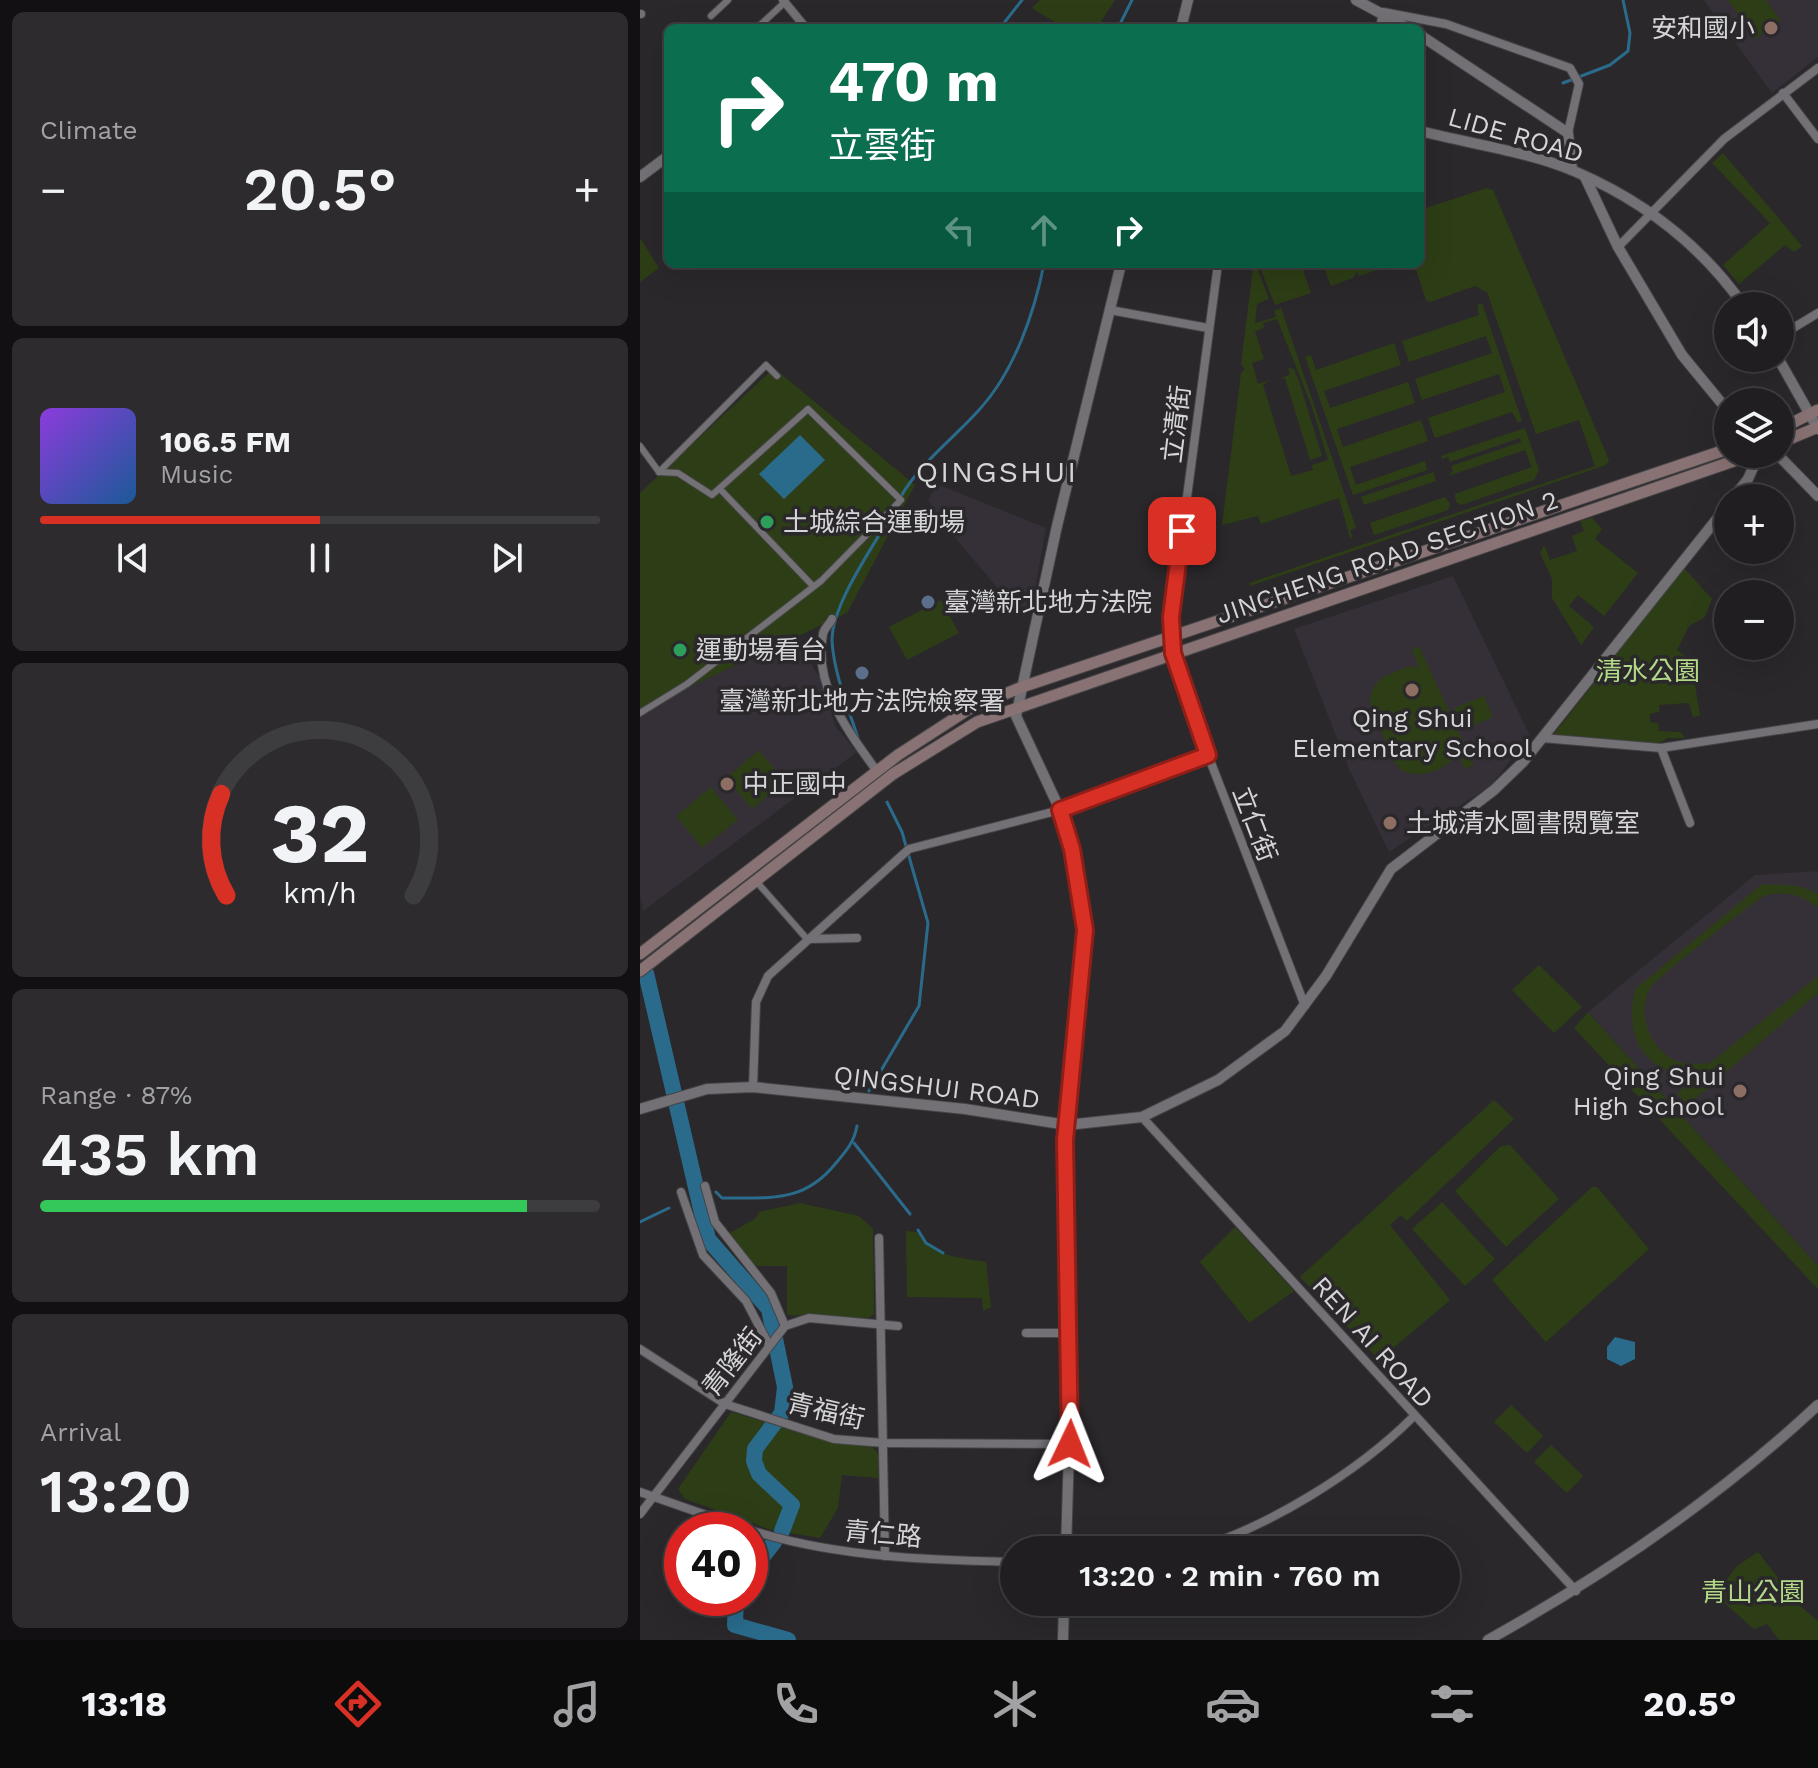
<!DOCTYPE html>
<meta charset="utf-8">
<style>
:root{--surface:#201e20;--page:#2d2b2d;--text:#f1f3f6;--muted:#a2a2a5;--line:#3d3c3e;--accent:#d93025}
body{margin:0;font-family:"Work Sans","Noto Sans TC",sans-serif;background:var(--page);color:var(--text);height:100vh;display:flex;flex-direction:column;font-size:30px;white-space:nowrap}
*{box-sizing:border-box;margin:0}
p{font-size:26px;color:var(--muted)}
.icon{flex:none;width:44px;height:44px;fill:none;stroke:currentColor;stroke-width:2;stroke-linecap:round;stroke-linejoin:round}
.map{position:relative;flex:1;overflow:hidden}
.sheet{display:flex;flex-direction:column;gap:12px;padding:12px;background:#121012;width:640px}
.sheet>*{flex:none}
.top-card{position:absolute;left:24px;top:24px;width:760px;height:244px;border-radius:12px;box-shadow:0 8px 32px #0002,0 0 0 2px var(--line);background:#0b6e4f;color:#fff;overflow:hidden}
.tools{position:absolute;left:1074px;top:292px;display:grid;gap:16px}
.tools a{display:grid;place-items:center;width:80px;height:80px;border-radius:50%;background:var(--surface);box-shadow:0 8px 32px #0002,0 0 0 2px var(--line);font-size:40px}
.speed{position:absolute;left:24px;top:1512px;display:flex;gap:16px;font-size:40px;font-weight:700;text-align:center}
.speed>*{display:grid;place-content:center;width:104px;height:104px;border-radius:50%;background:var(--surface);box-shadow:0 8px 32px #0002,0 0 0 2px var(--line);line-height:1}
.speed .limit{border:12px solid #d22;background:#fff;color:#111}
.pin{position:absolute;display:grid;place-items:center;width:68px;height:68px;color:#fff;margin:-34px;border-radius:16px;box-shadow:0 4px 12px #0006}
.me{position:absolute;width:88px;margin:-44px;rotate:2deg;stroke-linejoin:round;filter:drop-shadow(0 0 6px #0008)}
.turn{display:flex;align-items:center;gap:28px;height:168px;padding:0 32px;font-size:36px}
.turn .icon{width:104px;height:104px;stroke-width:2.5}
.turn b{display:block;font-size:56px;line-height:68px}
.lanes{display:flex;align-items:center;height:76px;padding:0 32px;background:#0003;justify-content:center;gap:40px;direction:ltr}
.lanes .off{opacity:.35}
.big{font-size:60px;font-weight:600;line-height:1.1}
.sheet .card{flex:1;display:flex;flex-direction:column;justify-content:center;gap:12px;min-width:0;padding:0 28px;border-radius:12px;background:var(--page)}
.sheet .dial{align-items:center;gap:0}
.dial svg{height:208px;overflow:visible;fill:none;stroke:var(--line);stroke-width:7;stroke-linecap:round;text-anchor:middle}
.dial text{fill:var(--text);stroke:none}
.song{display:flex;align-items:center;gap:24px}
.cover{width:96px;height:96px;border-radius:12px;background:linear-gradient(135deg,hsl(270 70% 55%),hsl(210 70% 35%))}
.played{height:8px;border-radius:4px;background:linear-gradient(90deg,var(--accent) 50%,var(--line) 50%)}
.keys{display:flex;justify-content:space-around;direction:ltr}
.heat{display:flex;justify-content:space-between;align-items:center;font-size:44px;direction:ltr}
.charge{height:12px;border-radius:6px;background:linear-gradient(90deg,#34c759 87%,var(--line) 0)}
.trip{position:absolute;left:360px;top:1536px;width:460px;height:80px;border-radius:40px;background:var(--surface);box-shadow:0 8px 32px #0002,0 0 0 2px var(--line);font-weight:600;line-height:80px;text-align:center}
.tabs{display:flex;height:128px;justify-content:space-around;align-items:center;background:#0d0c0d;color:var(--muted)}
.tabs .icon{width:56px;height:56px}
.tabs .selected{color:var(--accent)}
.tabs b{font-size:36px;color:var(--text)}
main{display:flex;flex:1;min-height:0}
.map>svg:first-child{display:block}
.built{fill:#352f38}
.green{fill:#2d3e16;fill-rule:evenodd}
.water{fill:#2a6b8c}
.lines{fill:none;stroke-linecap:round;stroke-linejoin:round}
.stream{stroke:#2a6b8c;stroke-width:3}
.river{stroke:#2a6b8c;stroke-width:16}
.pedestrian-casing{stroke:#454446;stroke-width:8}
.minor-casing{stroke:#454446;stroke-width:10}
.tertiary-casing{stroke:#454446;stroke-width:12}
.secondary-casing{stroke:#454446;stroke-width:13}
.pedestrian{stroke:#737175;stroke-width:6}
.minor{stroke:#737175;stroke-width:8}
.tertiary{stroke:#737175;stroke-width:10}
.secondary{stroke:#897274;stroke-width:11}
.route-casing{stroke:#8d1f18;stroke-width:20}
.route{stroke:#d93025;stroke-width:14}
.education-dot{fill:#8d6e63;stroke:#2a282b;stroke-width:3}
.leisure-dot{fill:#2e9e5b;stroke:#2a282b;stroke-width:3}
.service-dot{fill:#5c6f8a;stroke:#2a282b;stroke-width:3}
.labels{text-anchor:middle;stroke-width:7;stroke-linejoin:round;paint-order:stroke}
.poi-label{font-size:26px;fill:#d5d4d6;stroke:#2a282b;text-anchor:start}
.street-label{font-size:26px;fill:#d5d4d6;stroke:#2a282b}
.park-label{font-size:26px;fill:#b3d988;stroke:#2a282b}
.quarter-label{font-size:30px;letter-spacing:2px;fill:#d5d4d6;stroke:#2a282b}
</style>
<main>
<section class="sheet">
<div class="card"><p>Climate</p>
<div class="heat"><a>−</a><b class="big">20.5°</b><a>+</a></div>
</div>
<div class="card">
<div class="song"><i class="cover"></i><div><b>106.5 FM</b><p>Music</p></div></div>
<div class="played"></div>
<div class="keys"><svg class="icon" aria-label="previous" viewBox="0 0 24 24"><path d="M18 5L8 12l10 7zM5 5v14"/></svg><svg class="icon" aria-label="pause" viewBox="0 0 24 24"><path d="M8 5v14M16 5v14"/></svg><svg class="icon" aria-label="next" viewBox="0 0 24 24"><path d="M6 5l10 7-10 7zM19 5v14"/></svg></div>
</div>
<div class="card dial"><svg viewBox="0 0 100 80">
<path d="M14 69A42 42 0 1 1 86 69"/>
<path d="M14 69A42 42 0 0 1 12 30" stroke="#d93025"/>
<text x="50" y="56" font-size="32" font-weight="700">32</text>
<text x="50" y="72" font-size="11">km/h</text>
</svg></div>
<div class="card"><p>Range · 87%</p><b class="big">435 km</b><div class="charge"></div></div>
<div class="card"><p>Arrival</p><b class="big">13:20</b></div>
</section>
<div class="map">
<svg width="1178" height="1640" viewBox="0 0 1178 1640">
<rect width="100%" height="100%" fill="#2a282b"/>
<!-- built -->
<g class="built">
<path d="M 1064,0 L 1178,0 L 1178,57 L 1132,93 Z"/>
<path d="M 297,484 L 406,528 L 391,612 L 371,604 L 306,527 L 288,500 Z"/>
<path d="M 813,576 L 890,736 L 850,786 L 749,852 L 709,769 L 654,629 Z"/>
<path d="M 155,638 L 180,678 L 196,727 L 217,752 L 3,911 L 0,895 L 0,715 L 42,690 Z"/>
<path d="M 1178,871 L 1178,1266 L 948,1012 L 1115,875 Z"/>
</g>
<!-- green -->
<g class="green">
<path d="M 400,0 L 475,0 L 457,28 L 424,28 L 392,8 Z"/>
<path d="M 1088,0 L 1126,0 L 1141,21 L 1115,39 Z"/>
<path d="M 1083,153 L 1162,246 L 1154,252 L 1145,245 L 1099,284 L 1083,265 L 1130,223 L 1072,163 Z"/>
<path d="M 847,188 L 853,190 L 969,460 L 966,465 L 610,586 L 609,583 L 955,466 L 939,420 L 896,434 L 847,292 L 835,286 L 790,302 L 786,300 L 774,264 L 780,264 L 780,210 Z"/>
<path d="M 0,238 L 19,268 L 0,282 Z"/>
<path d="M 639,264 L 661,264 L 671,293 L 635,305 L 621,270 Z"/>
<path d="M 683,264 L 742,264 L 744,268 L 719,276 L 717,271 L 713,278 L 691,286 Z"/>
<path d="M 613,268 L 618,270 L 629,299 L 617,304 L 615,323 L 636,317 L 634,311 L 641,308 L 716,528 L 710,530 L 713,537 L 710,538 L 699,498 L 621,524 L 618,516 L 582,525 L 601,373 L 605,369 L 601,364 ZM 637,319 L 672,407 L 688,460 L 672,465 L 673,470 L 651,476 L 623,385 L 630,380 L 618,384 L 612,363 L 624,359 L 615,331 L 624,328 L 623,323 Z"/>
<path d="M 842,303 L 882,421 L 878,423 L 872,412 L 795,438 L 788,418 L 865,392 L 859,374 L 782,400 L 775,379 L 852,353 L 846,336 L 769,362 L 762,341 L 839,315 L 837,305 Z"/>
<path d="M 754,343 L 761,365 L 684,391 L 690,408 L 768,382 L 775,403 L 697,429 L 703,447 L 781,420 L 788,441 L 710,467 L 716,485 L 785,461 L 787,470 L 713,495 L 665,357 L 671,355 L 676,370 Z"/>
<path d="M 134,368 L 275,485 L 207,613 L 43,690 L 0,716 L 0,493 Z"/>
<path d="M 648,368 L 654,369 L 659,381 L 682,456 L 670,460 L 645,378 L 639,380 L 650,374 Z"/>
<path d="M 885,428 L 899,470 L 894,480 L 821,505 L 816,502 L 815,494 L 892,467 L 885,450 L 808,476 L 813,471 L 811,466 L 881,442 L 880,438 L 810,462 L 808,457 L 802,459 L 801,456 Z"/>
<path d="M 793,472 L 796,481 L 724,505 L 721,497 Z"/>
<path d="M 805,497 L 810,504 L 808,510 L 734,535 L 730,523 Z"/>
<path d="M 952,518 L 962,529 L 955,539 L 998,573 L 964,616 L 938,595 L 929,606 L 954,627 L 941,645 L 912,598 L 912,579 L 900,553 L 904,545 L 910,560 L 937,551 L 932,536 L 944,531 L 940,521 Z"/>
<path d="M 1044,568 L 1072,599 L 1065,617 L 1049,626 L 1037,650 L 1051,660 L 1060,716 L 1053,717 L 1049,703 L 1019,705 L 1019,712 L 1010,714 L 1010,722 L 1018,723 L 1019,731 L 1041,732 L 1045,738 L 1028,738 L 1019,743 L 914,734 Z"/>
<path d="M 301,600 L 319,633 L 267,660 L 249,627 Z"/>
<path d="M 779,646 L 834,765 L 825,769 L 818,753 C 807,770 780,780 761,770 L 753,760 L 729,701 L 734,686 L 743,677 L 769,666 L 779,668 L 772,650 Z"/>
<path d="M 844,696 L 853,717 L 823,730 L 814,708 Z"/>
<path d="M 119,750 L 145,781 L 112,809 L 86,778 Z"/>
<path d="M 71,787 L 98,820 L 62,848 L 36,816 Z"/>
<path d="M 1121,885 C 1142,884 1160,884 1178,894 L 1178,908 C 1163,895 1146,891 1127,895 C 1117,898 1020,976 1012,986 C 994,1012 1011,1053 1040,1062 C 1050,1065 1060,1064 1070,1063 L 1178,976 L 1178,993 L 1048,1105 L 1037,1094 L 1053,1079 C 1004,1068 984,1041 995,989 Z"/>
<path d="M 899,965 L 942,1007 L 914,1033 L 872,990 Z"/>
<path d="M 948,1012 L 1178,1266 L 1178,1289 L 934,1028 Z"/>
<path d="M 854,1100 L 874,1119 L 767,1221 L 761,1215 L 750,1225 L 810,1300 L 739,1360 L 660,1277 Z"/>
<path d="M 870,1145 L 919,1199 L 866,1247 L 815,1191 L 861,1146 Z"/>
<path d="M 952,1187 L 957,1187 L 1009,1249 L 906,1342 L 852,1280 Z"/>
<path d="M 802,1202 L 855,1259 L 825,1286 L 772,1229 Z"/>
<path d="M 160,1203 L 219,1216 L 233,1229 L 234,1314 L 229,1318 L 147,1315 L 147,1266 L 114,1266 L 88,1234 L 115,1219 L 119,1212 Z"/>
<path d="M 595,1227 L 654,1291 L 609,1323 L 560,1262 Z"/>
<path d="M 266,1231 L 277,1232 C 292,1257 318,1257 346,1262 L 351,1307 L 343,1311 L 342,1298 L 267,1297 Z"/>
<path d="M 871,1405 L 903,1436 L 887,1453 L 854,1422 Z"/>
<path d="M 91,1412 L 187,1441 L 230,1445 L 239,1454 L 238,1478 L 202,1475 L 198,1508 L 180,1538 L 131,1530 L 45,1499 L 38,1489 Z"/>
<path d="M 911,1445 L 943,1476 L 927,1493 L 894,1462 Z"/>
<path d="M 1118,1552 L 1159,1605 L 1178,1621 L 1178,1640 L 1139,1640 L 1127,1624 L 1114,1629 L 1083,1602 L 1081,1587 L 1097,1566 Z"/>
</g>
<!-- water -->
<g class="water">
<path d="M 160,435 L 185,460 L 144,499 L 119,474 Z"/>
<path d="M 975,1337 L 995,1342 L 995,1359 L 981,1366 L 967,1359 L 967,1347 Z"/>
</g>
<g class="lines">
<!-- stream -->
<g class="stream">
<path d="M 360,28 L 382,0"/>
<path d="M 478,28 L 492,0"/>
<path d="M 923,83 L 970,65 L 988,51 L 990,33 L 983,0"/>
<path d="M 260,498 C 279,464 313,439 339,410 C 374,372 394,314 404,264"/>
<path d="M 218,738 C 208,707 194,674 192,641 C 191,605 235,544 253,512"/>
<path d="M 229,1091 L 279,1006 L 288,923 L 262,832 L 247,802"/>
<path d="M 214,1143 L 270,1214"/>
<path d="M 76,1192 L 82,1198 C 130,1197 163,1204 196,1163 C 207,1150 214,1142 217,1126"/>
<path d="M 0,1222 L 29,1208"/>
<path d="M 278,1230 L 286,1243 L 303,1253"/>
</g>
<!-- river -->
<g class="river">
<path d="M 6,973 L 68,1239 L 129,1309 L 145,1387 L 142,1413 L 115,1449 L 114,1461 L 119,1474 L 152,1505 L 142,1531"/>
<path d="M 110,1573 L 134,1542"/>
<path d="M 96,1598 L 95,1625 L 148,1640"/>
</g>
<!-- pedestrian casing -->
<g class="pedestrian-casing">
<g id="pedestrian">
<path d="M 71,16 L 88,0"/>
<path d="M 117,28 L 145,2"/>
<path d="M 0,446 L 19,472"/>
<path d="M 19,472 L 126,365 L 137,376"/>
<path d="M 80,489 L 173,586"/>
<path d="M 0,713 L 47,684 L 181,581 L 261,500 L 168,409 L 72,495 L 38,473 L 19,472"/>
<path d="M 116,881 L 167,939"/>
</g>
</g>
<!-- minor casing -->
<g class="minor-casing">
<g id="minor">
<path d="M 143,0 L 166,28"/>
<path d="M 0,14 L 1,14"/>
<path d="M 740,28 L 743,12 L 806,24 L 930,68 L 939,84 L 928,133"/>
<path d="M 1143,93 L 1178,139"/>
<path d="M 978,247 L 1084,139 L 1178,68"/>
<path d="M 578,264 L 531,617 L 533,653 L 568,755 L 665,1006"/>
<path d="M 470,310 L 568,328"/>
<path d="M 1140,336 L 1178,313"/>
<path d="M 192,619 C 190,624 184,628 183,634 C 173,686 208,731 236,770"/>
<path d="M 902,738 L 1021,748 L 1178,724"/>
<path d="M 1021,748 L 1050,823"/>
<path d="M 168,939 L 217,938"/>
<path d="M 113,1087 L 116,1002 L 128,976 L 269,849 L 420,810 L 568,755"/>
<path d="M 502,1117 L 936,1591"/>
<path d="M 65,1186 L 75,1222 L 131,1293 L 145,1326"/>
<path d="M 41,1192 L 63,1255 L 106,1301 L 129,1345"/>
<path d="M 239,1238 L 245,1556"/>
<path d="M 386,1333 L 430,1333"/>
<path d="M 0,1349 L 85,1404 L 194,1439 L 244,1443 L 430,1444"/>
<path d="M 0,1492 L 109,1530"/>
<path d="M 0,1514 L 145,1326 L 169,1318 L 258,1326"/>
<path d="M 110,1530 C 195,1557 286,1560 374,1562"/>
<path d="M 551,1550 C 626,1529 718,1472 773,1417"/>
</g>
</g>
<!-- tertiary casing -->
<g class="tertiary-casing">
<g id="tertiary">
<path d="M 716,0 L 768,28"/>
<path d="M 541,28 L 548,0"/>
<path d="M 780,35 L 928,133 L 932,170"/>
<path d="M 780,131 C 827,143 890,152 934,171 C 1002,200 1061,245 1104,306"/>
<path d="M 0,177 L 28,156"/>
<path d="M 945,177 L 978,247 L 1042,355 L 1088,411"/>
<path d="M 1138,358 L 1178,429"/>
<path d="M 1129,454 L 1140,457 L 1178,496"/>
<path d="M 1093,498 L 1108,479 L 1119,454"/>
<path d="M 0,1109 L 67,1089 L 113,1087 L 325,1109 L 427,1125 L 502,1117 L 578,1080 L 645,1031 L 686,976 L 751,869 L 854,790 L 883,762 L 1088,505"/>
<path d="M 426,1550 L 431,1383 L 425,1140 L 445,930 L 432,849 L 420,810 L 376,716 L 417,526 L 481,264"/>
<path d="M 423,1640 L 424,1602"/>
<path d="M 848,1640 C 965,1575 1079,1497 1178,1405"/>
</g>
</g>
<!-- secondary casing -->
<g class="secondary-casing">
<g id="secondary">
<path d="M 1140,429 L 1178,410"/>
<path d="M 1140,443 L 1178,427"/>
<path d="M 0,954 L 258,755 L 329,709 L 382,687 L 1088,449"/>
<path d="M 0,971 L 253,774 L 337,722 L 1114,454"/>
</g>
</g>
<!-- pedestrian -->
<use href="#pedestrian" class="pedestrian"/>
<!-- minor -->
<use href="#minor" class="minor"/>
<!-- tertiary -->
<use href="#tertiary" class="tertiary"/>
<!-- secondary -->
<use href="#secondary" class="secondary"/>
</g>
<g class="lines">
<!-- route casing -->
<g class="route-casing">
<path id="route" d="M 430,1444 L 425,1140 L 445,930 L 432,849 L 420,810 L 568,755 L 533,653 L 531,617 L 542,531"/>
</g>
<!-- route -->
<use href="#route" class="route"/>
</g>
<!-- markers -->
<g class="education-dot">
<circle cx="1131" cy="28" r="8"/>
<circle cx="772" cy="690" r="8"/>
<circle cx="87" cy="784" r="8"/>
<circle cx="750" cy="823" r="8"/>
<circle cx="1100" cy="1091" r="8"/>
</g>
<g class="leisure-dot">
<circle cx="127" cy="522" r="8"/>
<circle cx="40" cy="650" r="8"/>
</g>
<g class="service-dot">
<circle cx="288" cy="602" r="8"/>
<circle cx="222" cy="673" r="8"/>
</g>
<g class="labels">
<!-- poi labels -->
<g class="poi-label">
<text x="1115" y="37" text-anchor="end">安和國小</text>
<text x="143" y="531">土城綜合運動場</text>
<text x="304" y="611">臺灣新北地方法院</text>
<text x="56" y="659">運動場看台</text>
<text x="222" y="710" text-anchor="middle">臺灣新北地方法院檢察署</text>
<text x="772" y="727" text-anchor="middle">Qing Shui<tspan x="772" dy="30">Elementary School</tspan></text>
<text x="103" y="793">中正國中</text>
<text x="766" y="832">土城清水圖書閱覽室</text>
<text x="1084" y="1085" text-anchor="end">Qing Shui<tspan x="1084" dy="30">High School</tspan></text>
</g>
<!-- street labels -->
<g class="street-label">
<text transform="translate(876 135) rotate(16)" y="9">LIDE ROAD</text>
<text transform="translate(536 424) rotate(-83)" y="9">立清街</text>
<text transform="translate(747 557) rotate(-19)" y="9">JINCHENG ROAD SECTION 2</text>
<text transform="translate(615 824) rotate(69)" y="9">立仁街</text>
<text transform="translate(297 1087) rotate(7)" y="9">QINGSHUI ROAD</text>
<text transform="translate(733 1342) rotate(48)" y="9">REN AI ROAD</text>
<text transform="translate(92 1362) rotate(-52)" y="9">青隆街</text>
<text transform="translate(186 1411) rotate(13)" y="9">青福街</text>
<text transform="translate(243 1534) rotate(5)" y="9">青仁路</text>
</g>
<!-- park labels -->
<g class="park-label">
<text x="1008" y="680">清水公園</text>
<text x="1113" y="1601">青山公園</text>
</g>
<!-- quarter labels -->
<g class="quarter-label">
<text x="357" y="482">QINGSHUI</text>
</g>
</g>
</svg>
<div class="tools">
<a><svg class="icon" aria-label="sound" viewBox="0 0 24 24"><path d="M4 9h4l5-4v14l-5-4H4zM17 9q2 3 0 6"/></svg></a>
<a><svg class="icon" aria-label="layers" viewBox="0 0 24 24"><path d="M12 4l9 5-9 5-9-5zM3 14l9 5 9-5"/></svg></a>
<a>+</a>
<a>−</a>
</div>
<div class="speed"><div class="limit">40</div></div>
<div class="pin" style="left:542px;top:531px;background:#d93025"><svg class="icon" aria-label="arrive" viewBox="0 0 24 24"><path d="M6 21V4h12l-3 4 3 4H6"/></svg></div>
<svg class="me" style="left:430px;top:1444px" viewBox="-20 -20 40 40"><path d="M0-17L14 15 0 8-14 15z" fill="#d93025" stroke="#fff" stroke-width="4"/></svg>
<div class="trip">13:20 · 2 min · 760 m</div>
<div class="top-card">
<div class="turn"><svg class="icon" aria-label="right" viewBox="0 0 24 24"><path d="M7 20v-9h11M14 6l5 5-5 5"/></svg><div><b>470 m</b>立雲街</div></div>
<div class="lanes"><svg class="icon off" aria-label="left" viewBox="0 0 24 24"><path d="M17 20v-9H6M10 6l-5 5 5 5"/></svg><svg class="icon off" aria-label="ahead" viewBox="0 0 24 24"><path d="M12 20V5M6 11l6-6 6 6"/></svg><svg class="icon" aria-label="right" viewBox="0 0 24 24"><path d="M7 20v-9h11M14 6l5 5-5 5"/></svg></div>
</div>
</div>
</main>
<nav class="tabs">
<b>13:18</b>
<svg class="icon selected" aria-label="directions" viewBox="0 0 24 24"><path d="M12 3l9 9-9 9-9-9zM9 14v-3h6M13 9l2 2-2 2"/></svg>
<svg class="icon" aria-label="music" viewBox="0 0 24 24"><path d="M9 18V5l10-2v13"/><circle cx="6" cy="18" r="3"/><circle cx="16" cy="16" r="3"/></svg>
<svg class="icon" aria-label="phone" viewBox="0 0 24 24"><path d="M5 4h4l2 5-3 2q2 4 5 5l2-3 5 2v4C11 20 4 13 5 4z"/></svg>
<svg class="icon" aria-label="climate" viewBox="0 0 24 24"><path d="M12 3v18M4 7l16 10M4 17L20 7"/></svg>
<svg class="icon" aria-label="car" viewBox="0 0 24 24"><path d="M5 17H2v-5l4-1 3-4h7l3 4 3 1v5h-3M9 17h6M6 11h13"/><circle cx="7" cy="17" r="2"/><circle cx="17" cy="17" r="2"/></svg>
<svg class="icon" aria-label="filters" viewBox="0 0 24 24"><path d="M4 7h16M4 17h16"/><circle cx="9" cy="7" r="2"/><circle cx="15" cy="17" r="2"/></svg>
<b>20.5°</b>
</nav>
